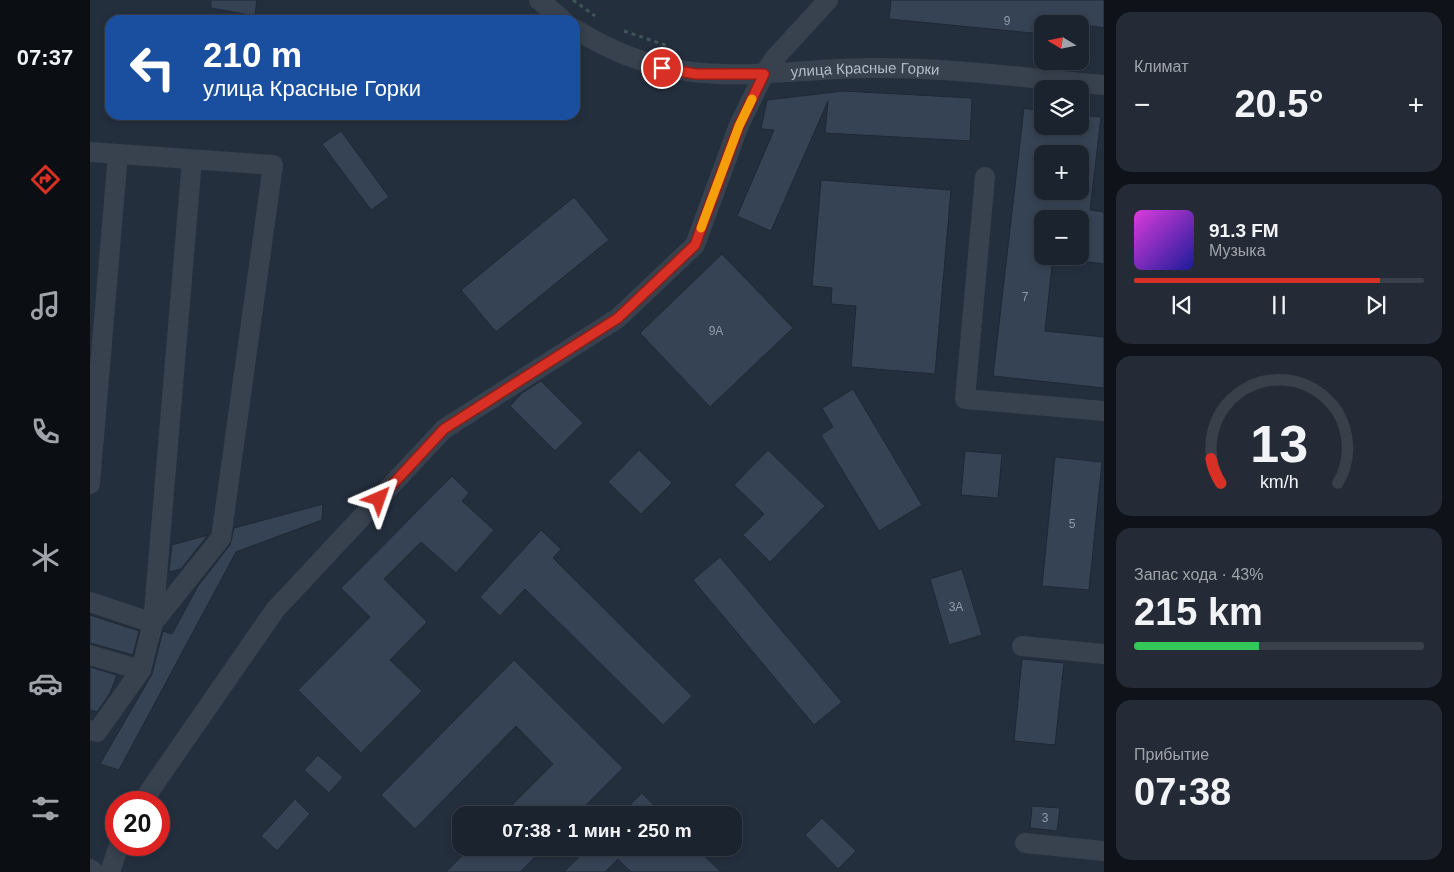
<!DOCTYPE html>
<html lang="ru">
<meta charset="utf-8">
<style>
:root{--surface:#1b232e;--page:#242b36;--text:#f1f3f6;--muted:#a0a4aa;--line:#39404a;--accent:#d93025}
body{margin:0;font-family:Helvetica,sans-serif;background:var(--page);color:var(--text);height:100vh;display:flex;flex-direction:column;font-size:19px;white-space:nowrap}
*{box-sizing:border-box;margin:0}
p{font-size:16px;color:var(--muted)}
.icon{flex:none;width:28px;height:28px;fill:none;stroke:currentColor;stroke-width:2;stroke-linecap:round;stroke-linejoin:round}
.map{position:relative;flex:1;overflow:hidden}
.sheet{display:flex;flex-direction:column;gap:12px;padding:12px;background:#0f1319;width:350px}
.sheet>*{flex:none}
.top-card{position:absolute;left:15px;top:15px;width:475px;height:105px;border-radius:15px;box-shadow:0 2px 8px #0003,0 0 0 1px var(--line);background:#1a4fa0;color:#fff;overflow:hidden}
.needle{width:32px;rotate:280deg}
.fabs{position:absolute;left:944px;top:15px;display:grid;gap:10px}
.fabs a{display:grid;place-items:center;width:55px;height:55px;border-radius:10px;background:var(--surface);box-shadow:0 2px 8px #0003,0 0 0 1px var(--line);font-size:25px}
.speed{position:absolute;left:15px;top:791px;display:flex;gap:10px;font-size:25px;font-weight:700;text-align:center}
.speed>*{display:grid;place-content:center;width:65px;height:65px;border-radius:50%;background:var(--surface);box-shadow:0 2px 8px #0003,0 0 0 1px var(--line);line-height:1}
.speed .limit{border:8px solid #d22;background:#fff;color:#111}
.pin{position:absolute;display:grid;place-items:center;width:42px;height:42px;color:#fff;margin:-21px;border:2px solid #fff;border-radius:50%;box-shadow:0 1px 5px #0007}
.me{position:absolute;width:55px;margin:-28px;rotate:43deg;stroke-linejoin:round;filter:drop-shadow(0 0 4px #0008)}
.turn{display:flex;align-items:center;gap:18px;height:105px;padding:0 15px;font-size:22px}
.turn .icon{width:65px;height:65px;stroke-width:2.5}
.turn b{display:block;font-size:35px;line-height:42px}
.big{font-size:38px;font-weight:600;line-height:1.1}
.sheet .tile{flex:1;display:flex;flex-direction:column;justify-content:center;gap:8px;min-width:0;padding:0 18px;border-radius:15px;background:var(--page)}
.sheet .dial{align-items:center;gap:0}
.dial svg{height:130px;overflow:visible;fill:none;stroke:var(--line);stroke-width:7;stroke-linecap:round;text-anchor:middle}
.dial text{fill:var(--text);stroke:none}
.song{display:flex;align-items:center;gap:15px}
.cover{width:60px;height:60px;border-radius:8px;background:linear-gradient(135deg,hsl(300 70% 55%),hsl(240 70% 35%))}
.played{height:5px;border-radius:2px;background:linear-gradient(90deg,var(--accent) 85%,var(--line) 85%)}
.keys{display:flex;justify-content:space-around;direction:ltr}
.heat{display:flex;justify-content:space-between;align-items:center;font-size:28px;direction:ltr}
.charge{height:8px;border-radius:4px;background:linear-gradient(90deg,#34c759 43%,var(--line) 0)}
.trip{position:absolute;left:362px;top:806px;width:290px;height:50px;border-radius:15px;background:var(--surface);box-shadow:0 2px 8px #0003,0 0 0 1px var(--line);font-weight:600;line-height:50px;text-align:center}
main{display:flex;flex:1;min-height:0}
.dock{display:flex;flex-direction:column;width:90px;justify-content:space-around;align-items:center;background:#0b0e12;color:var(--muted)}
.dock .icon{width:35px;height:35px}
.dock .on{color:var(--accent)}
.dock b{font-size:22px;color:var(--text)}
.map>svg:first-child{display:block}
.building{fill:#364354;stroke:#1f2835;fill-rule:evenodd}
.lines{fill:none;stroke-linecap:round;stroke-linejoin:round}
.path{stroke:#3f5557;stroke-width:3;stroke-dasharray:4 4;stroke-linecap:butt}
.minor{stroke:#38414e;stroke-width:20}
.route-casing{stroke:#8d1f18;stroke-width:12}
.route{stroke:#d93025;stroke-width:9}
.slow{stroke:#f59e0b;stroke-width:9}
.labels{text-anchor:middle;stroke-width:5;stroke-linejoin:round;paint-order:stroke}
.number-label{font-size:12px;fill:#929caa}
.street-label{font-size:15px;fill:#b4bcc9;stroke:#1d2633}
</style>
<main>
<nav class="dock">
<b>07:37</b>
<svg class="icon on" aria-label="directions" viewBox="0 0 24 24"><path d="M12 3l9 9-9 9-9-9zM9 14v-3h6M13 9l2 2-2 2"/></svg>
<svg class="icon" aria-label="music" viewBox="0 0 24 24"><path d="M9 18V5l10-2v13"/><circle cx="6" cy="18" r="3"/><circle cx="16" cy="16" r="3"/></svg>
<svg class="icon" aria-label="phone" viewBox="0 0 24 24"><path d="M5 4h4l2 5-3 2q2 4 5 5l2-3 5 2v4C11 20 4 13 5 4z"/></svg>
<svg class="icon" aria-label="climate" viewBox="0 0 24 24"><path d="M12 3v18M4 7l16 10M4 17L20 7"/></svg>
<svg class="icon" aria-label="car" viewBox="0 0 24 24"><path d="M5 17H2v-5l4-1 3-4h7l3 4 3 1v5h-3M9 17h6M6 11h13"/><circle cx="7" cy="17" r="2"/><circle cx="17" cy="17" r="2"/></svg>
<svg class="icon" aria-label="filters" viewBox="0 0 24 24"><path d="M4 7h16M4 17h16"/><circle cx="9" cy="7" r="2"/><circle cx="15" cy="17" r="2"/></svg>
</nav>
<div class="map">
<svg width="1014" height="872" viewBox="0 0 1014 872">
<rect width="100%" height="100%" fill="#242f3e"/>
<!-- building -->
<g class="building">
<path d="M 121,0 L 167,0 L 165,16 L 121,8 Z"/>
<path d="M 801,0 L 1014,0 L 1014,28 L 990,24 L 952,24 L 952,34 L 799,19 Z"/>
<path d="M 753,91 L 882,98 L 880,141 L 735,133 L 738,101 L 681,231 L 647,216 L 684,130 L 671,129 L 677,100 Z"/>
<path d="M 934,108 L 952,111 L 952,126 L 990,126 L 990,115 L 1011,117 L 1000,210 L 1014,212 L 1014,264 L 990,261 L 990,219 L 952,219 L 952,256 L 963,256 L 955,331 L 1014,337 L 1014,388 L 903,376 ZM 952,154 L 990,154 L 990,191 L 952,191 Z"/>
<path d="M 251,131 L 299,197 L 281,210 L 232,144 Z"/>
<path d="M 731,180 L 861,190 L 845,374 L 761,367 L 766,306 L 741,304 L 742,288 L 722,286 Z"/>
<path d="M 484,197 L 519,240 L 406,332 L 371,290 Z"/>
<path d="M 632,254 L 703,328 L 620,407 L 550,333 Z"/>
<path d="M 451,381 L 493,423 L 465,451 L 420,406 L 432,393 Z"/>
<path d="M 763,389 L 832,505 L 789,531 L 731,435 L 743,427 L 732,408 Z"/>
<path d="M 549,450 L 582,483 L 551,514 L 518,482 Z"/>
<path d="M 678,450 L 735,506 L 680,562 L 653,535 L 674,514 L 644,485 Z"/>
<path d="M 875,451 L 912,454 L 908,498 L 871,495 Z"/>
<path d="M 965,457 L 1012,462 L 999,590 L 952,586 Z"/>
<path d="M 362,476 L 379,493 L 372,501 L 404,530 L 366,573 L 331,542 L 294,579 L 337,622 L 300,660 L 332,691 L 271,753 L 208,690 L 280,617 L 251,588 Z"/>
<path d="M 233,504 L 232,520 L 146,552 L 29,770 L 10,764 L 62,674 L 73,631 L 82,634 L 108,586 L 140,545 L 144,528 Z"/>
<path d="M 451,530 L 471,549 L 463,558 L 602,696 L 573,725 L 435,589 L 410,616 L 390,597 Z"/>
<path d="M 118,535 L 91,569 L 79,572 L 82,545 Z"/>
<path d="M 630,557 L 752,702 L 724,725 L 603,580 Z"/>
<path d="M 872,569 L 892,635 L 859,645 L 840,579 Z"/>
<path d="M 0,615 L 49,631 L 43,655 L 0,643 Z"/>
<path d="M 932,659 L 974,663 L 965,745 L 924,741 Z"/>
<path d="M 424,660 L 533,768 L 486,815 L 412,815 L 463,764 L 426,726 L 325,829 L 291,795 Z"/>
<path d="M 0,667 L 27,675 L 20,693 L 7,712 L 0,710 Z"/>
<path d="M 228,755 L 253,777 L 239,793 L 214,770 Z"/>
<path d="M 552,793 L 573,815 L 530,815 Z"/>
<path d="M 205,799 L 220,814 L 187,851 L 171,836 Z"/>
<path d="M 942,806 L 970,808 L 967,831 L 940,828 Z"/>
<path d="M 732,818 L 766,851 L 748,869 L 715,835 Z"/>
<path d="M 380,848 L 454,848 L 430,872 L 356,872 Z"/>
<path d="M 498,848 L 606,848 L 631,872 L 541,872 L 528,859 L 515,872 L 474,872 Z"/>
</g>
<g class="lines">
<!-- path -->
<g class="path">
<path d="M 483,0 L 505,16"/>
<path d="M 534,31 L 578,46"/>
</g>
<!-- minor -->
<g class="minor">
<path d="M 449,0 L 473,20"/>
<path id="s1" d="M 485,29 C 590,95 665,70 779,68 C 857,67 936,78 1014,85"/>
<path d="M 0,152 L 183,165 L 131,538 L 63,623 L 51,670 L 7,732 L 0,730"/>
<path d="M 895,177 L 875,399 L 1014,411"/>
<path d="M 0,484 L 28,154"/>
<path d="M 0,602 L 63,623 L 102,160"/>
<path d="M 932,646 L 1014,654"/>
<path d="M 0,655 L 51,670"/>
<path d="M 52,802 L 185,610 L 354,429 L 528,318 L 605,245 L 649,125 L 674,74 L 684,59 L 738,0"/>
<path d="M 935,843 L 1014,851"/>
<path d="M 0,869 L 4,872"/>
<path d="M 20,872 L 29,845"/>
</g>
</g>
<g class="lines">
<!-- route casing -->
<g class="route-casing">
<path id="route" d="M 289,499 L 354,429 L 528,318 L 605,245 L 649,126 L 674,74 L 606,74 L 572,68"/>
</g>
<!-- route -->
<use href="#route" class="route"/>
<!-- slow -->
<path class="slow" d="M 611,228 L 649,126 L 662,99"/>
</g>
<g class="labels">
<!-- number labels -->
<g class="number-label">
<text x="917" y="25">9</text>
<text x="935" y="301">7</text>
<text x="626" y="335">9А</text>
<text x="982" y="528">5</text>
<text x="866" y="611">3А</text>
<text x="955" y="822">3</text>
</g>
<!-- street labels -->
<g class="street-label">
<text dy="5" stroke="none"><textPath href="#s1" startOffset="299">улица Красные Горки</textPath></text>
</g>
</g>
</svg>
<div class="fabs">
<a><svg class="needle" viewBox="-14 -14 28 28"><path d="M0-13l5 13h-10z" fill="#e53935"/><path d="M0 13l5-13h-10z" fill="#a0a4aa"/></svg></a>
<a><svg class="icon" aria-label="layers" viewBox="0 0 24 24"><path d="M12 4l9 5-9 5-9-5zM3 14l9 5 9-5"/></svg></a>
<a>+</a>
<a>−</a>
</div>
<div class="speed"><div class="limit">20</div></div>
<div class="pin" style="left:572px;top:68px;background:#d93025"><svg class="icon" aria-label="arrive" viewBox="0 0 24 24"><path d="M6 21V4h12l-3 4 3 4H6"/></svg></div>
<svg class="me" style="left:289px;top:499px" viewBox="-20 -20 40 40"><path d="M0-17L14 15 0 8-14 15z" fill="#d93025" stroke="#fff" stroke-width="4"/></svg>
<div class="trip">07:38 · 1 мин · 250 m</div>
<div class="top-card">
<div class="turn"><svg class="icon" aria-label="left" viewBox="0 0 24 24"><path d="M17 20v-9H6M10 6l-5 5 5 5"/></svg><div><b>210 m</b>улица Красные Горки</div></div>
</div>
</div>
<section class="sheet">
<div class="tile"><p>Климат</p>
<div class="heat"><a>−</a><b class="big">20.5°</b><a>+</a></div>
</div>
<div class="tile">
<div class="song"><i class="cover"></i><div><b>91.3 FM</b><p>Музыка</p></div></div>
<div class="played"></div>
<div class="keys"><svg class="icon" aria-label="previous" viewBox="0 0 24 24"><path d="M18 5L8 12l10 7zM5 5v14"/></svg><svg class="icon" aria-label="pause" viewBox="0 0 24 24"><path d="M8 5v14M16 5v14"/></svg><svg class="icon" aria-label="next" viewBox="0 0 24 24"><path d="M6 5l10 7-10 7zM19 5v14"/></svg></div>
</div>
<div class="tile dial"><svg viewBox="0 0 100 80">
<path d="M14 69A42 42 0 1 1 86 69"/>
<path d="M14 69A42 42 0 0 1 8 54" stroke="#d93025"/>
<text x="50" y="56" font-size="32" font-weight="700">13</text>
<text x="50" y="72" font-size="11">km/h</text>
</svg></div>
<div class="tile"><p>Запас хода · 43%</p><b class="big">215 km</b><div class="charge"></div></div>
<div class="tile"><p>Прибытие</p><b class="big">07:38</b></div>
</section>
</main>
